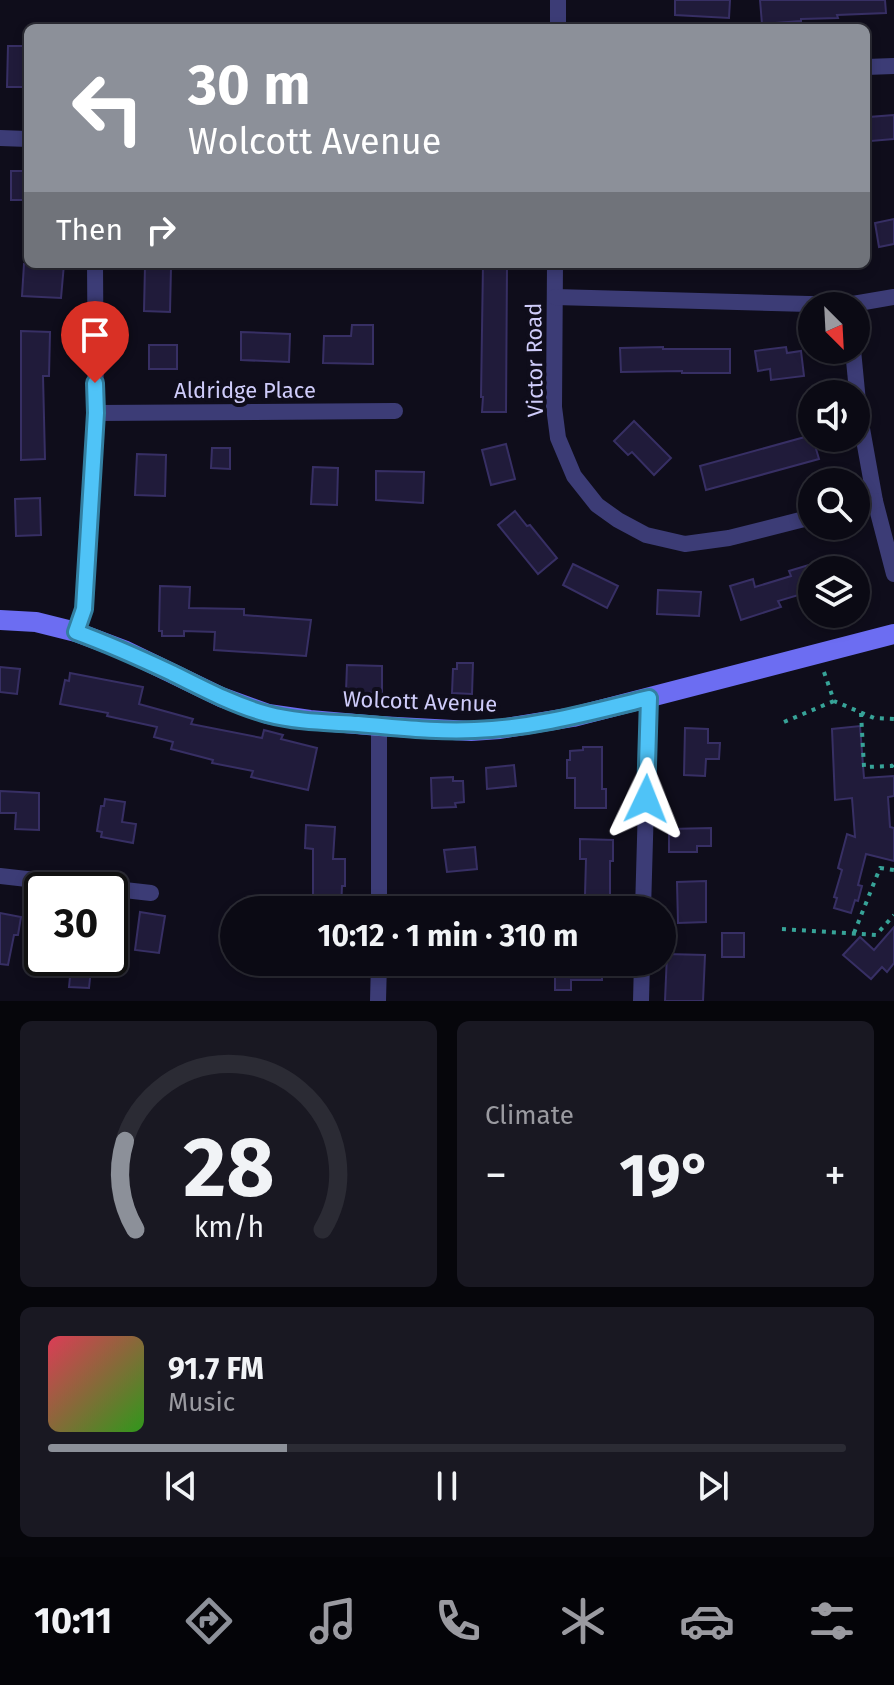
<!DOCTYPE html>
<meta charset="utf-8">
<style>
:root{--surface:#0b0a14;--page:#191822;--text:#f1f3f6;--muted:#9a9aa0;--line:#2b2b34;--accent:#8c9099}
body{margin:0;font-family:"Fira Sans",sans-serif;background:var(--page);color:var(--text);height:100vh;display:flex;flex-direction:column;font-size:30px;white-space:nowrap}
*{box-sizing:border-box;margin:0}
p{font-size:26px;color:var(--muted)}
.icon{flex:none;width:44px;height:44px;fill:none;stroke:currentColor;stroke-width:2;stroke-linecap:round;stroke-linejoin:round}
.map{position:relative;height:1001px;overflow:hidden}
.side{display:flex;flex-direction:column;gap:20px;padding:20px;background:#06060b;flex:1}
.side>*{flex:none}
.hud{position:absolute;left:24px;top:24px;width:846px;height:244px;border-radius:12px;box-shadow:0 4px 12px #0003,0 0 0 2px var(--line);background:#8c9099;color:#fff;overflow:hidden}
.needle{width:52px;rotate:156deg}
.tools{position:absolute;left:798px;top:292px;display:grid;gap:16px}
.tools a{display:grid;place-items:center;width:72px;height:72px;border-radius:50%;background:var(--surface);box-shadow:0 4px 12px #0003,0 0 0 2px var(--line);font-size:40px}
.speed{position:absolute;left:24px;top:872px;display:flex;gap:16px;font-size:40px;font-weight:700;text-align:center}
.speed>*{display:grid;place-content:center;width:104px;height:104px;border-radius:50%;background:var(--surface);box-shadow:0 4px 12px #0003,0 0 0 2px var(--line);line-height:1}
.speed .limit{border:4px solid #111;border-radius:12px;background:#fff;color:#111}
.pin{position:absolute;display:grid;place-items:center;width:68px;height:68px;color:#fff;margin:-82px -34px;border-radius:50% 50% 50% 0;rotate:-45deg;box-shadow:0 0 8px #0007}
.pin .icon{rotate:45deg}
.me{position:absolute;width:88px;margin:-44px;rotate:2deg;stroke-linejoin:round;filter:drop-shadow(0 0 6px #0008)}
.turn{display:flex;align-items:center;gap:28px;height:168px;padding:0 32px;font-size:36px}
.turn .icon{width:104px;height:104px;stroke-width:2.5}
.turn b{display:block;font-size:56px;line-height:68px}
.then{display:flex;align-items:center;height:76px;padding:0 32px;background:#0003;gap:16px;font-size:30px}
.big{font-size:60px;font-weight:700;line-height:1.1}
.side .card{flex:1;display:flex;flex-direction:column;justify-content:center;gap:12px;min-width:0;padding:0 28px;border-radius:12px;background:var(--page)}
.side .dial{align-items:center;gap:0}
.dial svg{height:208px;overflow:visible;fill:none;stroke:var(--line);stroke-width:7;stroke-linecap:round;text-anchor:middle}
.dial text{fill:var(--text);stroke:none}
.song{display:flex;align-items:center;gap:24px}
.cover{width:96px;height:96px;border-radius:12px;background:linear-gradient(135deg,hsl(350 70% 55%),hsl(110 70% 35%))}
.played{height:8px;border-radius:4px;background:linear-gradient(90deg,var(--accent) 30%,var(--line) 30%)}
.keys{display:flex;justify-content:space-around;direction:ltr}
.heat{display:flex;justify-content:space-between;align-items:center;font-size:44px;direction:ltr}
.side .tiles{flex:1;display:grid;gap:20px;grid-template-columns:1fr 1fr}
.card:last-child{grid-column:span 2}
.trip{position:absolute;left:220px;top:896px;width:456px;height:80px;border-radius:40px;background:var(--surface);box-shadow:0 4px 12px #0003,0 0 0 2px var(--line);font-weight:700;line-height:80px;text-align:center}
.tab-bar{display:flex;height:128px;justify-content:space-around;align-items:center;background:#040408;color:var(--muted)}
.tab-bar .icon{width:56px;height:56px}
.tab-bar .active{color:var(--accent)}
.tab-bar b{font-size:36px;color:var(--text)}
.map>svg:first-child{display:block}
.building{fill:#201b3a;stroke:#372f64;stroke-width:2}
.lines{fill:none;stroke-linecap:round;stroke-linejoin:round}
.path{stroke:#37a398;stroke-width:4;stroke-dasharray:4 6;stroke-linecap:butt}
.street{stroke:#3c3c76;stroke-width:16}
.secondary{stroke:#6c6df2;stroke-width:20}
.route-casing{stroke:#337fa1;stroke-width:20}
.route{stroke:#4fc3f7;stroke-width:14}
.labels{text-anchor:middle;stroke-width:8;stroke-linejoin:round;paint-order:stroke}
.street-label{font-size:22px;fill:#cfccfa;stroke:#0f0d1b}
</style>
<div class="map">
<svg width="894" height="1001" viewBox="0 0 894 1001">
<rect width="100%" height="100%" fill="#0f0d1b"/>
<!-- building -->
<g class="building">
<path d="M 675,0 L 730,0 L 729,18 L 675,15 Z"/>
<path d="M 760,0 L 885,0 L 886,13 L 837,15 L 838,18 L 801,19 L 801,21 L 762,24 Z"/>
<path d="M 8,46 L 28,46 L 28,87 L 7,87 Z"/>
<path d="M 894,115 L 894,139 L 871,141 L 869,117 Z"/>
<rect x="11" y="171" width="17" height="29"/>
<path d="M 894,219 L 894,244 L 879,247 L 875,223 Z"/>
<path d="M 24,264 L 64,264 L 61,298 L 22,296 Z"/>
<path d="M 483,264 L 507,264 L 506,412 L 482,412 L 483,397 L 481,397 Z"/>
<path d="M 145,266 L 171,267 L 170,312 L 144,311 Z"/>
<path d="M 352,325 L 373,325 L 373,364 L 323,363 L 324,336 L 351,336 Z"/>
<path d="M 21,331 L 50,332 L 49,376 L 43,376 L 45,459 L 21,460 Z"/>
<path d="M 241,332 L 290,334 L 289,362 L 241,360 Z"/>
<rect x="149" y="345" width="28" height="24"/>
<path d="M 663,347 L 663,349 L 730,349 L 730,373 L 682,373 L 682,371 L 621,372 L 620,348 Z"/>
<path d="M 786,347 L 787,353 L 801,351 L 804,376 L 771,380 L 770,369 L 758,371 L 755,351 Z"/>
<path d="M 634,421 L 671,458 L 654,475 L 632,452 L 628,455 L 614,441 Z"/>
<path d="M 812,435 L 819,459 L 706,490 L 700,466 Z"/>
<path d="M 506,444 L 515,479 L 491,485 L 482,450 Z"/>
<path d="M 212,448 L 230,448 L 230,469 L 211,468 Z"/>
<path d="M 137,454 L 166,455 L 165,496 L 135,495 Z"/>
<path d="M 313,467 L 338,468 L 337,505 L 311,504 Z"/>
<path d="M 376,471 L 424,472 L 423,503 L 376,500 Z"/>
<path d="M 40,498 L 41,535 L 16,536 L 15,499 Z"/>
<path d="M 515,511 L 527,526 L 530,525 L 557,558 L 538,574 L 498,525 Z"/>
<path d="M 573,564 L 618,586 L 607,608 L 563,585 Z"/>
<path d="M 812,564 L 812,591 L 778,601 L 781,607 L 741,620 L 730,586 L 753,579 L 755,587 L 791,576 L 789,571 Z"/>
<path d="M 160,586 L 190,587 L 189,608 L 244,609 L 244,615 L 311,620 L 306,656 L 214,650 L 215,632 L 184,631 L 184,636 L 162,636 L 162,631 L 159,631 Z"/>
<path d="M 658,590 L 701,592 L 699,616 L 657,614 Z"/>
<path d="M 457,663 L 473,663 L 472,694 L 452,693 L 453,669 L 457,669 Z"/>
<path d="M 347,665 L 382,666 L 382,693 L 346,692 Z"/>
<path d="M 0,667 L 20,669 L 17,694 L 0,692 Z"/>
<path d="M 70,673 L 143,687 L 139,704 L 193,719 L 191,724 L 262,738 L 264,730 L 283,735 L 281,739 L 317,748 L 308,790 L 251,777 L 253,771 L 212,763 L 213,760 L 171,749 L 173,742 L 154,737 L 157,727 L 107,716 L 108,713 L 60,704 L 65,680 L 69,681 Z"/>
<path d="M 860,726 L 864,778 L 894,776 L 894,796 L 888,797 L 890,827 L 894,828 L 894,861 L 866,854 L 858,885 L 862,886 L 858,901 L 855,900 L 851,913 L 834,908 L 837,898 L 834,897 L 842,870 L 838,868 L 847,834 L 855,837 L 852,798 L 835,800 L 832,729 Z"/>
<path d="M 685,728 L 708,729 L 708,743 L 720,743 L 719,759 L 706,759 L 705,776 L 684,775 Z"/>
<path d="M 583,747 L 602,747 L 602,789 L 606,789 L 606,808 L 575,808 L 575,778 L 567,778 L 567,760 L 570,760 L 570,751 L 583,750 Z"/>
<path d="M 514,765 L 516,786 L 487,789 L 486,768 Z"/>
<path d="M 453,777 L 453,781 L 463,781 L 464,802 L 455,803 L 456,807 L 432,808 L 431,778 Z"/>
<path d="M 0,791 L 39,793 L 39,830 L 15,829 L 16,813 L 0,813 Z"/>
<path d="M 105,799 L 125,802 L 122,822 L 136,824 L 133,843 L 101,837 L 102,832 L 97,831 L 101,806 L 104,806 Z"/>
<path d="M 306,825 L 335,827 L 333,859 L 345,859 L 345,886 L 342,886 L 341,910 L 313,910 L 313,849 L 305,848 Z"/>
<path d="M 711,828 L 711,846 L 697,846 L 697,852 L 669,852 L 669,829 Z"/>
<path d="M 580,839 L 613,840 L 613,861 L 610,861 L 610,895 L 585,895 L 586,859 L 580,859 Z"/>
<path d="M 475,847 L 477,869 L 447,872 L 444,850 Z"/>
<path d="M 706,881 L 706,922 L 678,923 L 677,882 Z"/>
<path d="M 140,912 L 165,916 L 159,953 L 135,950 Z"/>
<path d="M 0,913 L 21,917 L 18,935 L 14,935 L 8,965 L 0,964 Z"/>
<path d="M 894,927 L 894,963 L 887,972 L 882,967 L 871,979 L 843,955 L 860,937 L 874,950 Z"/>
<rect x="722" y="933" width="22" height="24"/>
<path d="M 667,954 L 705,955 L 703,1001 L 665,1001 Z"/>
<path d="M 563,962 L 602,962 L 602,980 L 571,980 L 571,990 L 555,990 L 555,970 L 563,970 Z"/>
<path d="M 71,967 L 91,969 L 89,988 L 69,987 Z"/>
</g>
<g class="lines">
<!-- path -->
<g class="path">
<path d="M 824,672 L 834,701 L 874,718 L 894,719"/>
<path d="M 861,713 L 864,767 L 892,766 L 894,764"/>
<path d="M 784,722 L 834,701"/>
<path d="M 782,929 L 876,935 L 894,915"/>
<path d="M 854,933 L 880,868 L 894,870"/>
</g>
<!-- street -->
<g class="street">
<path d="M 558,28 L 558,0"/>
<path d="M 866,67 L 894,66"/>
<path d="M 0,138 L 28,139"/>
<path d="M 555,264 L 554,407 L 558,438 L 574,476 L 597,505 L 618,520 L 646,535 L 685,544 L 729,538 L 812,517"/>
<path d="M 555,297 L 847,305 L 894,297"/>
<path d="M 853,350 L 859,412 L 875,501 L 894,574"/>
<path d="M 96,413 L 395,411"/>
<path d="M 856,506 L 875,501"/>
<path d="M 76,632 L 84,609 L 96,413 L 95,264"/>
<path d="M 0,876 L 151,893"/>
<path d="M 379,910 L 379,726"/>
<path d="M 643,910 L 649,698"/>
<path d="M 378,1001 L 379,962"/>
<path d="M 641,1001 L 642,962"/>
</g>
<!-- secondary -->
<path class="secondary" d="M 0,620 L 36,622 L 76,632 L 124,650 L 221,697 L 268,714 L 310,720 L 379,726 L 471,731 L 500,729 L 573,717 L 894,634"/>
</g>
<g class="lines">
<!-- route casing -->
<g class="route-casing">
<path id="route" d="M 95,383 L 96,413 L 84,609 L 76,632 C 109,644 140,658 172,673 C 202,688 234,705 267,714 C 296,722 329,722 358,724 C 397,727 436,732 475,730 C 534,728 591,712 649,698 L 646,799"/>
</g>
<!-- route -->
<use href="#route" class="route"/>
</g>
<g class="labels">
<!-- street labels -->
<g class="street-label">
<text transform="translate(534 360) rotate(-91)" y="8">Victor Road</text>
<text x="245" y="398">Aldridge Place</text>
<text transform="translate(420 701) rotate(2)" y="8">Wolcott Avenue</text>
</g>
</g>
</svg>
<div class="tools">
<a><svg class="needle" viewBox="-14 -14 28 28"><path d="M0-13l5 13h-10z" fill="#e53935"/><path d="M0 13l5-13h-10z" fill="#9a9aa0"/></svg></a>
<a><svg class="icon" aria-label="sound" viewBox="0 0 24 24"><path d="M4 9h4l5-4v14l-5-4H4zM17 9q2 3 0 6"/></svg></a>
<a><svg class="icon" aria-label="search" viewBox="0 0 24 24"><circle cx="10" cy="10" r="6"/><path d="M15 15l6 6"/></svg></a>
<a><svg class="icon" aria-label="layers" viewBox="0 0 24 24"><path d="M12 4l9 5-9 5-9-5zM3 14l9 5 9-5"/></svg></a>
</div>
<div class="speed"><div class="limit">30</div></div>
<div class="pin" style="left:95px;top:383px;background:#d93025"><svg class="icon" aria-label="arrive" viewBox="0 0 24 24"><path d="M6 21V4h12l-3 4 3 4H6"/></svg></div>
<svg class="me" style="left:646px;top:799px" viewBox="-20 -20 40 40"><path d="M0-17L14 15 0 8-14 15z" fill="#4fc3f7" stroke="#fff" stroke-width="4"/></svg>
<div class="trip">10:12 · 1 min · 310 m</div>
<div class="hud">
<div class="turn"><svg class="icon" aria-label="left" viewBox="0 0 24 24"><path d="M17 20v-9H6M10 6l-5 5 5 5"/></svg><div><b>30 m</b>Wolcott Avenue</div></div>
<div class="then">Then<svg class="icon" aria-label="right" viewBox="0 0 24 24"><path d="M7 20v-9h11M14 6l5 5-5 5"/></svg></div>
</div>
</div>
<section class="side">
<div class="tiles">
<div class="card dial"><svg viewBox="0 0 100 80">
<path d="M14 69A42 42 0 1 1 86 69"/>
<path d="M14 69A42 42 0 0 1 10 35" stroke="#8c9099"/>
<text x="50" y="56" font-size="32" font-weight="700">28</text>
<text x="50" y="72" font-size="11">km/h</text>
</svg></div>
<div class="card"><p>Climate</p>
<div class="heat"><a>−</a><b class="big">19°</b><a>+</a></div>
</div>
<div class="card">
<div class="song"><i class="cover"></i><div><b>91.7 FM</b><p>Music</p></div></div>
<div class="played"></div>
<div class="keys"><svg class="icon" aria-label="previous" viewBox="0 0 24 24"><path d="M18 5L8 12l10 7zM5 5v14"/></svg><svg class="icon" aria-label="pause" viewBox="0 0 24 24"><path d="M8 5v14M16 5v14"/></svg><svg class="icon" aria-label="next" viewBox="0 0 24 24"><path d="M6 5l10 7-10 7zM19 5v14"/></svg></div>
</div>
</div>
</section>
<nav class="tab-bar">
<b>10:11</b>
<svg class="icon active" aria-label="directions" viewBox="0 0 24 24"><path d="M12 3l9 9-9 9-9-9zM9 14v-3h6M13 9l2 2-2 2"/></svg>
<svg class="icon" aria-label="music" viewBox="0 0 24 24"><path d="M9 18V5l10-2v13"/><circle cx="6" cy="18" r="3"/><circle cx="16" cy="16" r="3"/></svg>
<svg class="icon" aria-label="phone" viewBox="0 0 24 24"><path d="M5 4h4l2 5-3 2q2 4 5 5l2-3 5 2v4C11 20 4 13 5 4z"/></svg>
<svg class="icon" aria-label="climate" viewBox="0 0 24 24"><path d="M12 3v18M4 7l16 10M4 17L20 7"/></svg>
<svg class="icon" aria-label="car" viewBox="0 0 24 24"><path d="M5 17H2v-5l4-1 3-4h7l3 4 3 1v5h-3M9 17h6M6 11h13"/><circle cx="7" cy="17" r="2"/><circle cx="17" cy="17" r="2"/></svg>
<svg class="icon" aria-label="filters" viewBox="0 0 24 24"><path d="M4 7h16M4 17h16"/><circle cx="9" cy="7" r="2"/><circle cx="15" cy="17" r="2"/></svg>
</nav>
